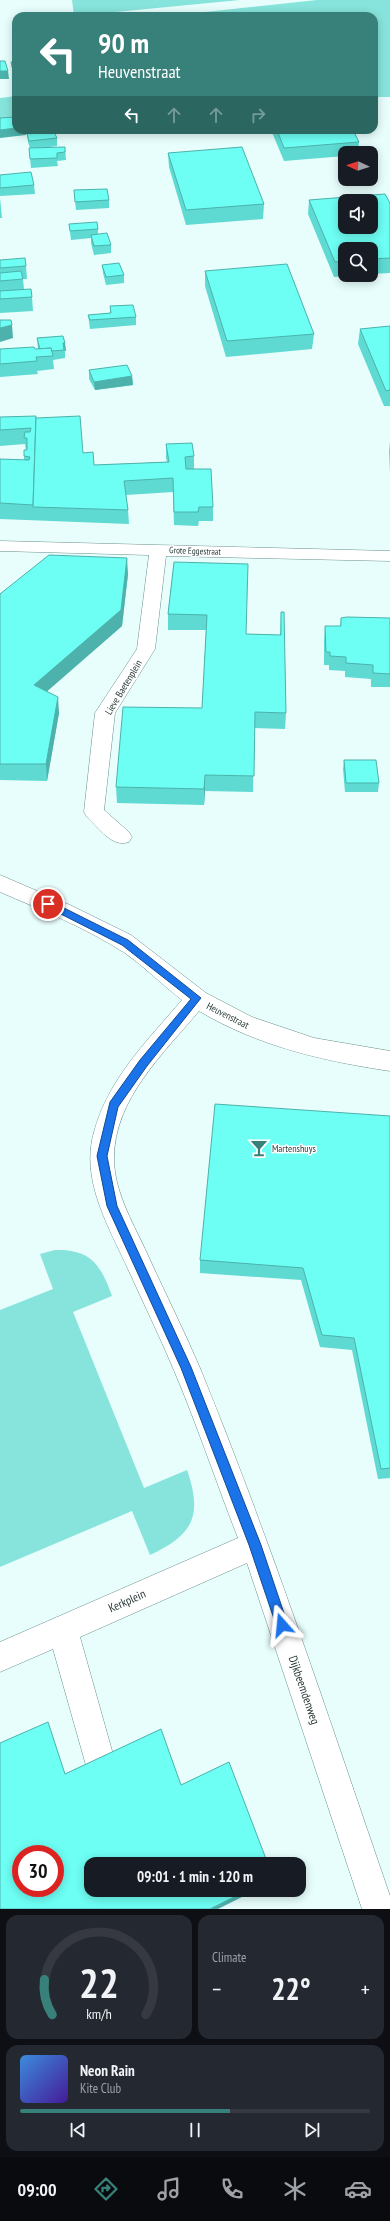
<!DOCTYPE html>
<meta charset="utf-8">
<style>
:root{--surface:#171b24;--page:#242831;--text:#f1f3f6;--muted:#9ea1a6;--line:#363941;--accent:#38807a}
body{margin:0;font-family:"PT Sans Narrow",sans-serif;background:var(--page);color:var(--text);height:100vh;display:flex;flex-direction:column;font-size:15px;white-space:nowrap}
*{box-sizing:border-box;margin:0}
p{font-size:13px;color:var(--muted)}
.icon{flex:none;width:22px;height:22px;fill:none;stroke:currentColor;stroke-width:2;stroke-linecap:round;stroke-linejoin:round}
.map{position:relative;height:1909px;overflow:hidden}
.details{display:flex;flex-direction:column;gap:6px;padding:6px;background:#0d0f14;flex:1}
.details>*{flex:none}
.top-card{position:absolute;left:12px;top:12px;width:366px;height:122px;border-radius:12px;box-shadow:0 2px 10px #0003;background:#38807a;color:#fff;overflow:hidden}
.needle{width:26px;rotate:273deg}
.controls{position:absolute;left:338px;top:146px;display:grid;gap:8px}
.controls a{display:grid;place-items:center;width:40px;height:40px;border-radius:8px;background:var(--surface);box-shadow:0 2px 10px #0003;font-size:20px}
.speed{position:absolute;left:12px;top:1845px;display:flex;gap:8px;font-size:20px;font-weight:700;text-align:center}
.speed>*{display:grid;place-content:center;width:52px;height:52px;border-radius:50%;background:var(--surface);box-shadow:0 2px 10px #0003;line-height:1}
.speed .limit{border:6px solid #d22;background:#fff;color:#111}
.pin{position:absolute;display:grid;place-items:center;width:34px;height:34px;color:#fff;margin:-17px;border:2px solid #fff;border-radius:50%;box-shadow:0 1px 4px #0007}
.me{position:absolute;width:44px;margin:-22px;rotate:342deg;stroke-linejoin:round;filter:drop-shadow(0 0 3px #0008)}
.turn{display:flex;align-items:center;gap:14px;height:84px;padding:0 20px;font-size:18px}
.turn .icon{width:52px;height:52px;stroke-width:2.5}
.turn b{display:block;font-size:28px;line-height:34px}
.lanes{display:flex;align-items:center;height:38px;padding:0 20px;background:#0003;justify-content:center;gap:20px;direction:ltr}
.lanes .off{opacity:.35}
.big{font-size:30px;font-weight:700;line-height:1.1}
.details .card{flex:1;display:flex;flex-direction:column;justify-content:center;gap:6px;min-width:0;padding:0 14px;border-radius:12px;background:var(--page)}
.details .dial{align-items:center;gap:0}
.dial svg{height:104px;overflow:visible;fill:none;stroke:var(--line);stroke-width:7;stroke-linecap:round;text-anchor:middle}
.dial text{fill:var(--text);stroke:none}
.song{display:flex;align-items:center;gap:12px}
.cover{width:48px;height:48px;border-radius:6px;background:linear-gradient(135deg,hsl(210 70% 55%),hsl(260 70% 35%))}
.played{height:4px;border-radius:2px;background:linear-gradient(90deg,var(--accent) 60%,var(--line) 60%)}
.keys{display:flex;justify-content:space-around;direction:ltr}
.heat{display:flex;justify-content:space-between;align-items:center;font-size:22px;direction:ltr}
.details .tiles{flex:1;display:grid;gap:6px;grid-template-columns:1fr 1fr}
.card:last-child{grid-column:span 2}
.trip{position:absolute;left:84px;top:1857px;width:222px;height:40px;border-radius:12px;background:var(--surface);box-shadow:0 2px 10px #0003;font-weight:700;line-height:40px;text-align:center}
.tab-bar{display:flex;height:64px;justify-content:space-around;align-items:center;background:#090b0e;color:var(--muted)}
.tab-bar .icon{width:28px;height:28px}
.tab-bar .current{color:var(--accent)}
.tab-bar b{font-size:18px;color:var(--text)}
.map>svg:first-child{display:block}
.green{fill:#87e4dc}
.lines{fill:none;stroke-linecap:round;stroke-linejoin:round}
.minor-casing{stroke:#6b908c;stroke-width:1}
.minor{fill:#fff;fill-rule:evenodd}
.wall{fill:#5edad2}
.shaded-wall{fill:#4cb2ab}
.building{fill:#6dfef4;stroke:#4cb2ab;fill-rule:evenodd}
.route{fill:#1a73e8;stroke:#114b97}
.labels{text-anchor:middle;stroke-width:3;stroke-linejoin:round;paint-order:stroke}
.far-street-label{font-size:9px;fill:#293938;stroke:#fff}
.street-label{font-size:10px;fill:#293938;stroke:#fff}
.poi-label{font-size:10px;fill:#293938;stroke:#fff;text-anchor:start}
.near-street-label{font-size:12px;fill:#293938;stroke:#fff}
</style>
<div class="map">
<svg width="390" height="1909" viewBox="0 0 390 1909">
<rect width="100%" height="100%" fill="#e7fefc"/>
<!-- green -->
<g class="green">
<path d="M 72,0 L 240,0 L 74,16 Z"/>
<path d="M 317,0 L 390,0 L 390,97 L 374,97 L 374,16 L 168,16 Z"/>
<path d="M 16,96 L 16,119 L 0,121 L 0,98 Z"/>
<path d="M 55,1250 C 91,1249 101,1265 112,1296 L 73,1312 L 144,1488 L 187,1470 C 203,1516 193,1535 150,1555 L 132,1511 L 0,1567 L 0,1310 L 53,1289 L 40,1254 Z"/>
</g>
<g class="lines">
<!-- minor casing -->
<g class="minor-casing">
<g id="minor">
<path d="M 0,541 L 390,551 L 390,561 L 166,556 L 155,649 L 115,713 L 104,810 L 129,832 L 132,837 L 129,842 C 112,848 99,828 87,817 L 84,812 L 95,713 L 137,649 L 149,555 L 0,551 Z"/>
<path d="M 0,875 L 70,905 L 131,935 L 206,993 L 252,1017 L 314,1038 L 390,1051 L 390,1071 C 323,1061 258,1046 199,1011 C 164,1053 114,1099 114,1158 C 114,1191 132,1221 145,1249 C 163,1289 183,1328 200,1368 C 271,1541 329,1719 390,1896 L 390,1909 L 362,1909 L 247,1563 L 80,1637 L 116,1765 L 111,1776 L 100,1781 L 89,1776 L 53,1649 L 0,1672 L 0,1642 L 238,1538 C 216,1482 197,1424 173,1368 C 159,1335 143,1302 128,1269 C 109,1227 80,1180 94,1132 C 108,1079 148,1040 182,1000 C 162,985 145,967 125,953 C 86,928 42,910 0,892 Z"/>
</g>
</g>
<!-- minor -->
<use href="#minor" class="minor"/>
</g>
<!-- wall -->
<g class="wall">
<path d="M 16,61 L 16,77 L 13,77 L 11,62 Z"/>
<path d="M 271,130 L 353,130 L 359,142 L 358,153 L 345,153 L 345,156 L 284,161 Z"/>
<path d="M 27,134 L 57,138 L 57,146 L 42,148 L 65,147 L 66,160 L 57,161 L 58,166 L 31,168 L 29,148 L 30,148 L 28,142 Z"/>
<path d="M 168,153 L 264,204 L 263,219 L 186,225 L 169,167 Z"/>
<path d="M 0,175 L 34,185 L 35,194 L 0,196 Z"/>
<path d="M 74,190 L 109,200 L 109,208 L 76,210 Z"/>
<path d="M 0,198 L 2,218 L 0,218 Z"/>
<path d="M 309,200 L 390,203 L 390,273 L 371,274 L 371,249 L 345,249 L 345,275 L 363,275 L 334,277 L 308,214 Z"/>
<path d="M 69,224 L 98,229 L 98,234 L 111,245 L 111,253 L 94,255 L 91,243 L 91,238 L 71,240 Z"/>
<path d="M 0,260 L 26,266 L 27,279 L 23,279 L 24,289 L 32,297 L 33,311 L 0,313 Z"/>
<path d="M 102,265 L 124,275 L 124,283 L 106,285 L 103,273 Z"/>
<path d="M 205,271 L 314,334 L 312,349 L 226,357 L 205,286 Z"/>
<path d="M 110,306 L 136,317 L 136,325 L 90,329 L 88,315 L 110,313 Z"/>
<path d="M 390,326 L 390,406 L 384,406 L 358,344 L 360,329 Z"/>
<path d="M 63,336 L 66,351 L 65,351 L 65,358 L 53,360 L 54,369 L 37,371 L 38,374 L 0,377 L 0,349 L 38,349 L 37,338 Z"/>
<path d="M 89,370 L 132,376 L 133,385 L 95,390 L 89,379 Z"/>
<path d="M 0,417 L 36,418 L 83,453 L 94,465 L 167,462 L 166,458 L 166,444 L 194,456 L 194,469 L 213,507 L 213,521 L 199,521 L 198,526 L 174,525 L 173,492 L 126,495 L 128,510 L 129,524 L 0,519 L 0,459 L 24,460 L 24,456 L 26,450 L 25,444 L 0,446 Z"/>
<path d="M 390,441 L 390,473 L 389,452 Z"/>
<path d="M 174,562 L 246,634 L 280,635 L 281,612 L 286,713 L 285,729 L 254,728 L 253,792 L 205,791 L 204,805 L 117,803 L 116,787 L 202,708 L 206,630 L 168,630 L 168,614 Z"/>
<path d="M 128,574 L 122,626 L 47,691 L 59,713 L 47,781 L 0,780 L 0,594 Z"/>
<path d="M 341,618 L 390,618 L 390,687 L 371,687 L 371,679 L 345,677 L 345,671 L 329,670 L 329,665 L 324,665 L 324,640 L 325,626 L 340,626 Z"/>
<path d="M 344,760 L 379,783 L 378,792 L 345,792 L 343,769 Z"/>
<path d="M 390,1116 L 390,1478 L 378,1479 L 352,1350 L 320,1347 L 301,1280 L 200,1273 L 200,1260 Z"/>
</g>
<!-- shaded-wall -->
<g class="shaded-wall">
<path d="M 0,71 L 8,71 L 9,79 L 0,79 Z"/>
<path d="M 16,128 L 16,130 L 26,130 L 26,135 L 0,138 L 0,130 Z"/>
<path d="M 12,325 L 13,338 L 0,342 L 0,328 Z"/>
<path d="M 63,343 L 65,343 L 66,351 L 65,351 Z"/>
<path d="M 132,376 L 133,385 L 95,390 L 94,382 Z"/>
<path d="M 127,558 L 128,574 L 122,626 L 36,701 L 34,685 Z"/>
<path d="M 58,697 L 59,713 L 47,781 L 46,764 Z"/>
<path d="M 205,775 L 205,791 L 204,805 L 204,789 Z"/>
<path d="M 248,1890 L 256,1890 L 218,1909 L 210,1909 Z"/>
</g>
<!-- building -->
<g class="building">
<path d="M 0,61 L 5,61 L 8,71 L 0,71 Z"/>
<path d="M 16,61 L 16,69 L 13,70 L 11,62 Z"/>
<path d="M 16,117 L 16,128 L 0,130 L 0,118 Z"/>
<path d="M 277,130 L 353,130 L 359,142 L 284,148 Z"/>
<path d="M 54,132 L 57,138 L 29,141 L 27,134 Z"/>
<path d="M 65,147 L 65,152 L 57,153 L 57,158 L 30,159 L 29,148 Z"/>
<path d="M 242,147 L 264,204 L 186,210 L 168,153 Z"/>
<path d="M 31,172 L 34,185 L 0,188 L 0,175 Z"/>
<path d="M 107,189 L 109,200 L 75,202 L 74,190 Z"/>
<path d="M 385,194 L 390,203 L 390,258 L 371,259 L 371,249 L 345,249 L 345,261 L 335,262 L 309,200 ZM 345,201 L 371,201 L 371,227 L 345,227 Z"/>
<path d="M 97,222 L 98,229 L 70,231 L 69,224 Z"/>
<path d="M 107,233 L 111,245 L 94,246 L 91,235 Z"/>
<path d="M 25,258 L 26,266 L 0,268 L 0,260 Z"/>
<path d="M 119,263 L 124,275 L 106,277 L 102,265 Z"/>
<path d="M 287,264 L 314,334 L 227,341 L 205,271 Z"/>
<path d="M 21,271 L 23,279 L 0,281 L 0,273 Z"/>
<path d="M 31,289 L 32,297 L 0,299 L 0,291 Z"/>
<path d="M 133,305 L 136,317 L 90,320 L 88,315 L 111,313 L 110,306 Z"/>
<path d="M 0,320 L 11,320 L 12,325 L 0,328 Z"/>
<path d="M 390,326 L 390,390 L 386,391 L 360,329 Z"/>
<path d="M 63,336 L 65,343 L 63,343 L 64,350 L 52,351 L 51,348 L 40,349 L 37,338 Z"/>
<path d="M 34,347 L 35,349 L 51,348 L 53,356 L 36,357 L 37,361 L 0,364 L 0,349 Z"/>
<path d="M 127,365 L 132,376 L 94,382 L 89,370 Z"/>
<path d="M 36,416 L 33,505 L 0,503 L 0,459 L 29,460 L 30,457 L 24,456 L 24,450 L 27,450 L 27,438 L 24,438 L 25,432 L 30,432 L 31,428 L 0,430 L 0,417 Z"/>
<path d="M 80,416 L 83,453 L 93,452 L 94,465 L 169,462 L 166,444 L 192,443 L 194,456 L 185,457 L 186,469 L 211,469 L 213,507 L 199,507 L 198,512 L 174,512 L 173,478 L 124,481 L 128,510 L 33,507 L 36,418 Z"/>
<path d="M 49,555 L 127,558 L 121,610 L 34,685 L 58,697 L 46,764 L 0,764 L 0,594 Z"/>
<path d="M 174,562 L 248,564 L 246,634 L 281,635 L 281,612 L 284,612 L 286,713 L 255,712 L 254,776 L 205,775 L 204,789 L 116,787 L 123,707 L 202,708 L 207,615 L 168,614 Z"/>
<path d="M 347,617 L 390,618 L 390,674 L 373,673 L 373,665 L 346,663 L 346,657 L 330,656 L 330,652 L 326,652 L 325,626 L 341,626 L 341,618 Z"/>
<path d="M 344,760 L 376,760 L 379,783 L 346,783 Z"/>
<path d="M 215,1104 L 390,1116 L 390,1468 L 381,1469 L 354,1338 L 322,1335 L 303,1268 L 200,1260 Z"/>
<path d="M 48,1722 L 65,1774 L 161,1729 L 181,1785 L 229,1762 L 268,1864 L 91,1864 L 91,1890 L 248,1890 L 210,1909 L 0,1909 L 0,1743 ZM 21,1854 L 55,1854 L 55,1888 L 21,1888 Z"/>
</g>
<!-- route -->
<path class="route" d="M 48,900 L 128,940 L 201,998 L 147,1066 L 118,1107 L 107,1156 L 117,1206 L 191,1367 L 261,1545 L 288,1625 L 286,1629 L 282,1631 L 277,1629 L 276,1625 L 249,1545 L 181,1368 L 107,1206 L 97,1156 L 110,1102 L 140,1060 L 191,999 L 122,945 L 45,906 L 43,904 Z"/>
<!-- icons -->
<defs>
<g id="bar-bare" transform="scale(1.38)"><path d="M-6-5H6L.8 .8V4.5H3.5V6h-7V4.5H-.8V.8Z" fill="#38807a" stroke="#fff" stroke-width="2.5" paint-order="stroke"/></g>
</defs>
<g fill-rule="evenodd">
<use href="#bar-bare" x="259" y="1148"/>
</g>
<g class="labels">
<!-- far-street labels -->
<g class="far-street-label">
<text transform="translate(195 551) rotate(2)" y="3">Grote Eggestraat</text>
</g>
<!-- street labels -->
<g class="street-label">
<text transform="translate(123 687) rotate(-59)" y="4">Lieve Baetenplein</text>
<text transform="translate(228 1015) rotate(27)" y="4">Heuvenstraat</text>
</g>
<!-- poi labels -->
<g class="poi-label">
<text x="272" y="1152">Martenshuys</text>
</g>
<!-- near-street labels -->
<g class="near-street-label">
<text transform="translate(127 1601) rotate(-24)" y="4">Kerkplein</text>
<text transform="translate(304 1690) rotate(71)" y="4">Dijkbeemdenweg</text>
</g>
</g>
</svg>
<div class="controls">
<a><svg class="needle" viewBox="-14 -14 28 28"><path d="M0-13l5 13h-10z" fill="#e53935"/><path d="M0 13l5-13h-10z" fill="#9ea1a6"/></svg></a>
<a><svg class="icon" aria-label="sound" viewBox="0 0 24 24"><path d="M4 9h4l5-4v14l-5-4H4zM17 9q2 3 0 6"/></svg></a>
<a><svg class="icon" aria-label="search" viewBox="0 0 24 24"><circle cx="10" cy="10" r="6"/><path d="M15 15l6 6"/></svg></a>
</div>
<div class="speed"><div class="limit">30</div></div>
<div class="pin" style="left:48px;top:904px;background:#d93025"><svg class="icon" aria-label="arrive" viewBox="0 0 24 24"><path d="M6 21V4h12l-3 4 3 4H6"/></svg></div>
<svg class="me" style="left:282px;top:1625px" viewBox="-20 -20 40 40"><path d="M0-17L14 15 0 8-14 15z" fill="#1a73e8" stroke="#fff" stroke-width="4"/></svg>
<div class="trip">09:01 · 1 min · 120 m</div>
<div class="top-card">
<div class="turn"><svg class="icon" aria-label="left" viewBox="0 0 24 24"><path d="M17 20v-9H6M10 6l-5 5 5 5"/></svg><div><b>90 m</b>Heuvenstraat</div></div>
<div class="lanes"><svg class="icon" aria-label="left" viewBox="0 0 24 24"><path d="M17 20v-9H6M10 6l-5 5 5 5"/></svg><svg class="icon off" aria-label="ahead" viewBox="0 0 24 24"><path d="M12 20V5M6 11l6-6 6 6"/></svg><svg class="icon off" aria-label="ahead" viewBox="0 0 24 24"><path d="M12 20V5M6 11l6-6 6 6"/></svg><svg class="icon off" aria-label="right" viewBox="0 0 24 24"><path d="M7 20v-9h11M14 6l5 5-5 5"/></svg></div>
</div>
</div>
<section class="details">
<div class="tiles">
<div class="card dial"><svg viewBox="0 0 100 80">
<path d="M14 69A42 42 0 1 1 86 69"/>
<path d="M14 69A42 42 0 0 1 8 42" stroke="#38807a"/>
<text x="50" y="56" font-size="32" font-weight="700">22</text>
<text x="50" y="72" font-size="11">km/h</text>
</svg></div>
<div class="card"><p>Climate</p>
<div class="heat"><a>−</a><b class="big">22°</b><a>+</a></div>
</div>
<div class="card">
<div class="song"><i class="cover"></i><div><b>Neon Rain</b><p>Kite Club</p></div></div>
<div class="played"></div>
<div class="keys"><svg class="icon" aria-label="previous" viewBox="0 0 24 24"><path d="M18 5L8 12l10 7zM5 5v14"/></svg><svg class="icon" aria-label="pause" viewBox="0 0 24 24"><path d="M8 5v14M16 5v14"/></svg><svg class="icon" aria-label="next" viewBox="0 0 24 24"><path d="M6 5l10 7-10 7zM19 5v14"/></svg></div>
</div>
</div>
</section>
<nav class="tab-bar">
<b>09:00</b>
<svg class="icon current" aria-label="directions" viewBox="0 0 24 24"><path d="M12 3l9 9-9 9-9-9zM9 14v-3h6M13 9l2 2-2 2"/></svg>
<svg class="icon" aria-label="music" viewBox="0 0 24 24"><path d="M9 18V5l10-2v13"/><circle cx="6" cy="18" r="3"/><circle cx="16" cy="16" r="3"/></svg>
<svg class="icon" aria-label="phone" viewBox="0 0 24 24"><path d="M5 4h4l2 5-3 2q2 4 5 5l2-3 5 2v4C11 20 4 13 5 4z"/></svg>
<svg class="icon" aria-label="climate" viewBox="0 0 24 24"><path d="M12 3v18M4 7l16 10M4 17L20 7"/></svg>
<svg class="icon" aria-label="car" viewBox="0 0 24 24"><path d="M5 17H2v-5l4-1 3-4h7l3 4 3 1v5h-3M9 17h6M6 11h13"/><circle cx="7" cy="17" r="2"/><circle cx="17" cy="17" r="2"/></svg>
</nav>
